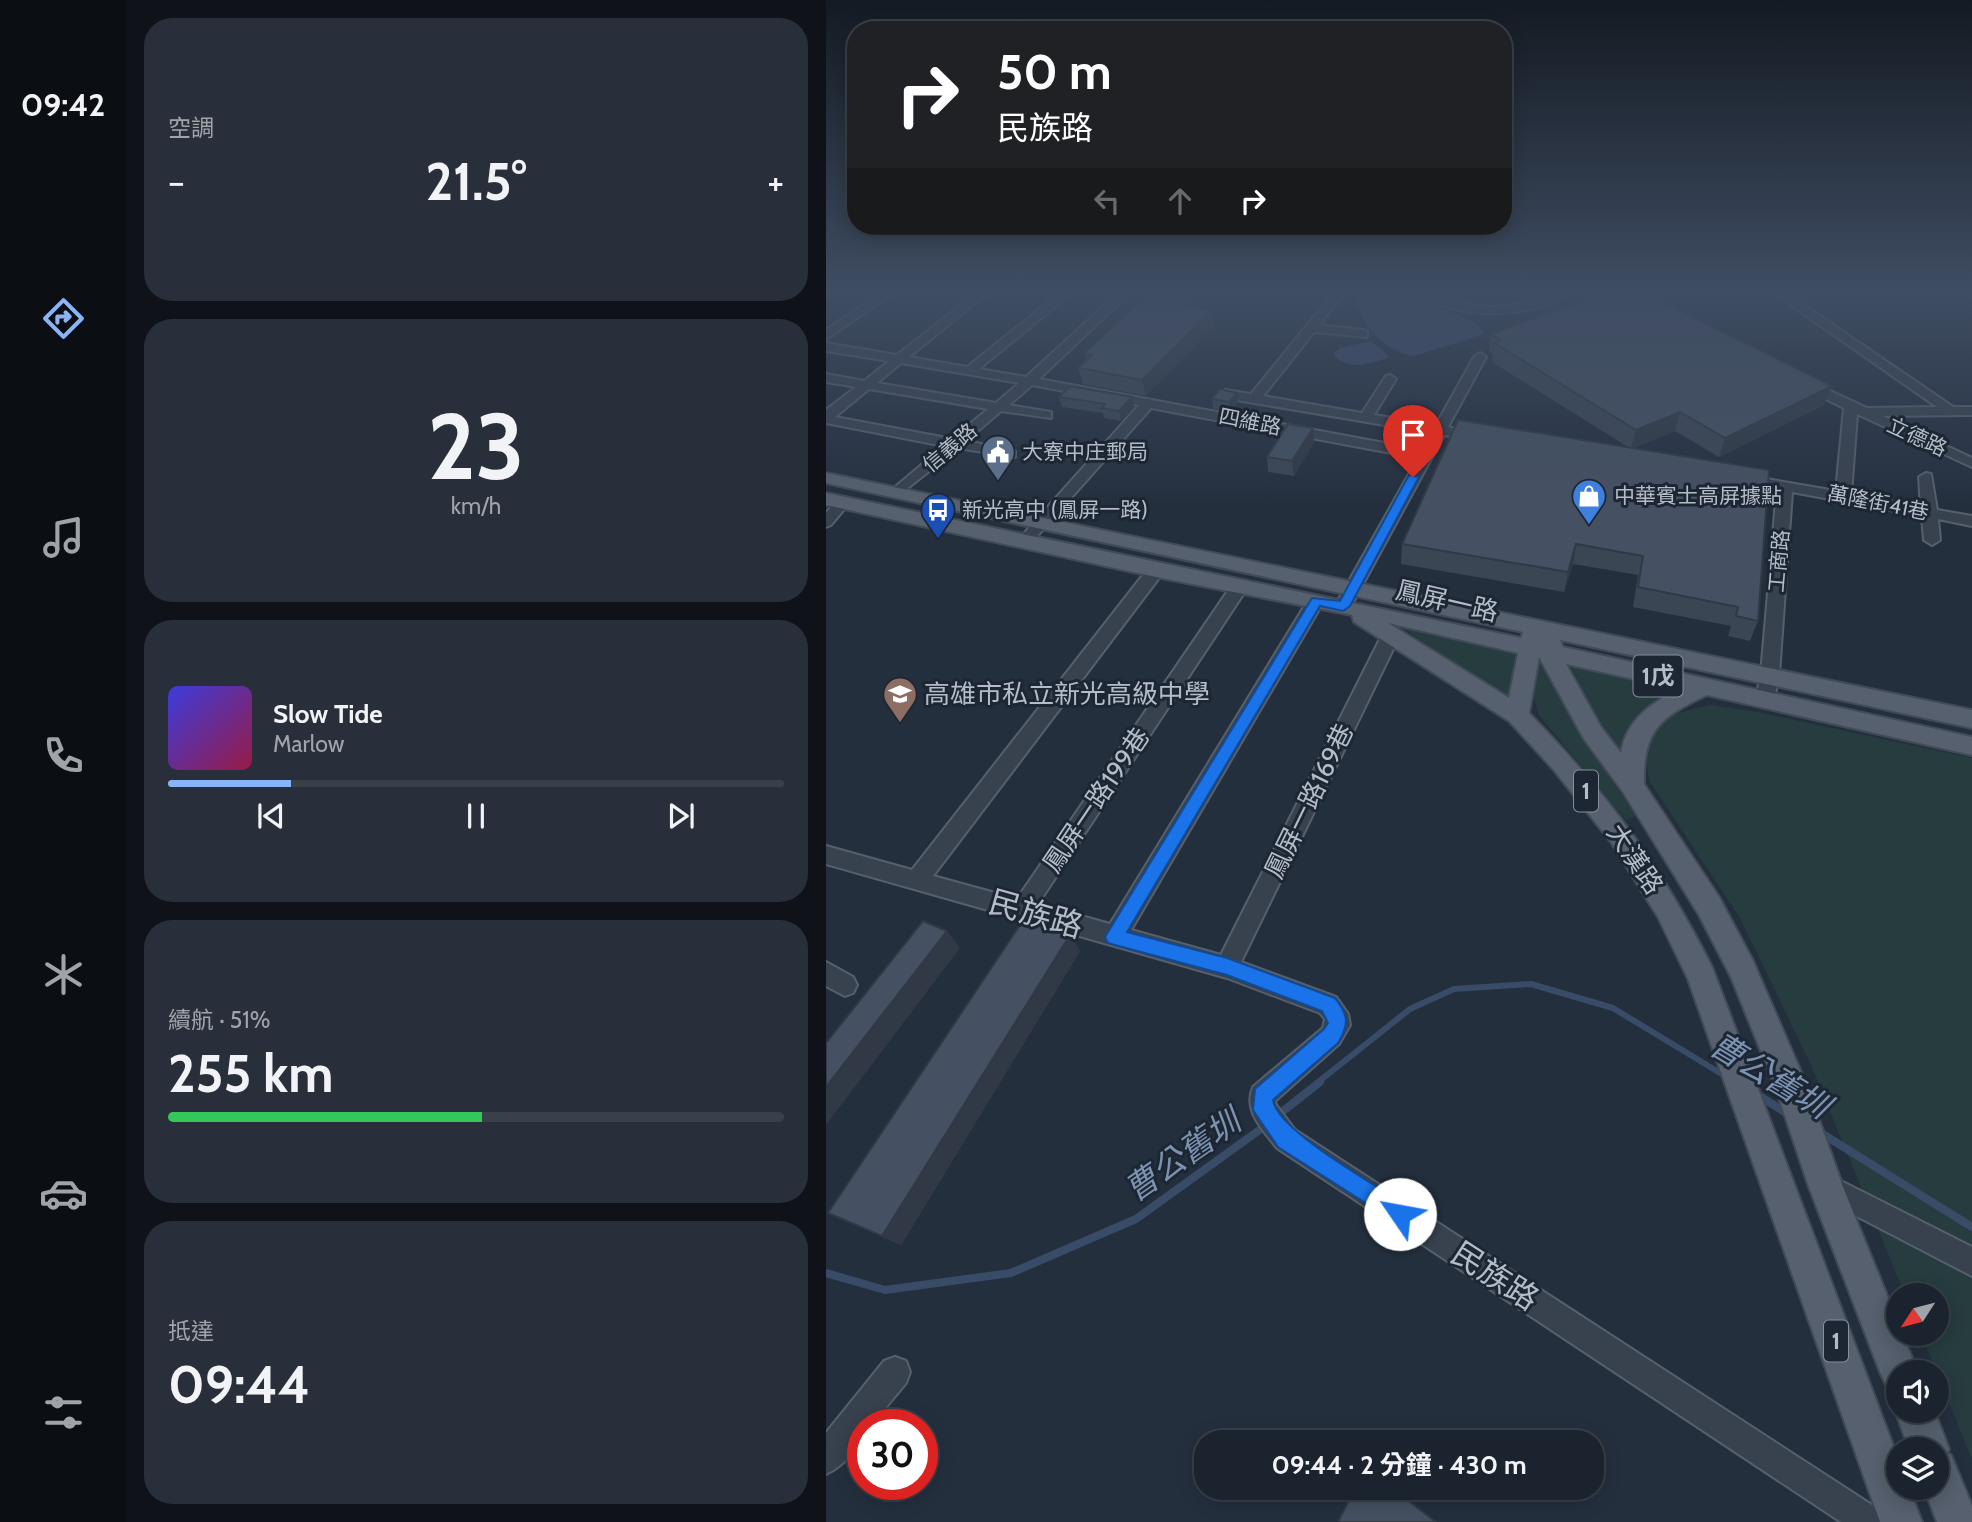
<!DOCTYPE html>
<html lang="zh-TW">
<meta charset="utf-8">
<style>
:root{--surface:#1b232e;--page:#282f3a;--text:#f1f3f6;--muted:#a0a4aa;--line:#39404a;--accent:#8ab4f8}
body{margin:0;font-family:Cabin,"Noto Sans TC",sans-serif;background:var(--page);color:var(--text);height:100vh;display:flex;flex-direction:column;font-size:26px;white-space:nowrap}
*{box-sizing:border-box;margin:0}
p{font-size:23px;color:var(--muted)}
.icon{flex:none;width:38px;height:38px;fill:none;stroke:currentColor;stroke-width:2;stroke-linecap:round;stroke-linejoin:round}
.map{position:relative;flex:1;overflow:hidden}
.side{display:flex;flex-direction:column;gap:18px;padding:18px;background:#0f1319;width:700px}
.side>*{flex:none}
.top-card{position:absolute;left:21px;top:21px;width:665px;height:214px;border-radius:28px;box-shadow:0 4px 18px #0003,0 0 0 2px var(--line);background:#202124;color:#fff;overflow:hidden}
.needle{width:46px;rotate:234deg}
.controls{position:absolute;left:1060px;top:1283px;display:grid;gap:14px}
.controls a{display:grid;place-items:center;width:63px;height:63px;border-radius:50%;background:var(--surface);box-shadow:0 4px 18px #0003,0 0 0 2px var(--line);font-size:35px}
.speed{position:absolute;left:21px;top:1409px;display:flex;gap:14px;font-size:35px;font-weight:700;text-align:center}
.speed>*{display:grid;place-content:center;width:91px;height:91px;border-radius:50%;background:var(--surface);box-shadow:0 4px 18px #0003,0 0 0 2px var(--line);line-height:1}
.speed .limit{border:10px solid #d22;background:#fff;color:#111}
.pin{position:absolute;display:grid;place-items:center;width:60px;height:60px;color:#fff;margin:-72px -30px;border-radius:50% 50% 50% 0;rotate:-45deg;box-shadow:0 0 7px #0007}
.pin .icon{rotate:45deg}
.me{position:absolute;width:77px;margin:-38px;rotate:303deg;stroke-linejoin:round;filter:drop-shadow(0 0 5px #0008)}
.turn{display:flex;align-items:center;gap:24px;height:147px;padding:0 35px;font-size:32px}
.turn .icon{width:91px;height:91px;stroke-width:2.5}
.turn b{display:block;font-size:49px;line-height:60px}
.lanes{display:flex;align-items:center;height:66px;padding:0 35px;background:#0003;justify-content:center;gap:35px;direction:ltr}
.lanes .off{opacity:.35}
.big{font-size:52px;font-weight:700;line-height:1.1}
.side .card{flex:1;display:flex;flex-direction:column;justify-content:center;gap:10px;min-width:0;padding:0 24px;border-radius:28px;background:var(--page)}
.side .dial{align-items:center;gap:0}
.dial b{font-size:91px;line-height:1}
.song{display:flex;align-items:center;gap:21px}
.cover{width:84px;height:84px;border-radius:10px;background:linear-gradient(135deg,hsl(240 70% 55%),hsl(340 70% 35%))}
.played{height:7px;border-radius:4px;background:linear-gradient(90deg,var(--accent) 20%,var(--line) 20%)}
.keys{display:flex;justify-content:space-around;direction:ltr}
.heat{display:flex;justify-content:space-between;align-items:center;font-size:38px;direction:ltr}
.charge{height:10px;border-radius:5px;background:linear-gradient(90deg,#34c759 51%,var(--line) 0)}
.trip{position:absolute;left:368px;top:1430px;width:410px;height:70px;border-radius:28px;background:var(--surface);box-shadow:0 4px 18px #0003,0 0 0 2px var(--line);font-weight:700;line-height:70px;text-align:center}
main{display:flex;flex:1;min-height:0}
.tab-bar{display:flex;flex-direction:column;width:126px;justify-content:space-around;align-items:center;background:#0b0e12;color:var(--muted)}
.tab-bar .icon{width:49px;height:49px}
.tab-bar .selected{color:var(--accent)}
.tab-bar b{font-size:32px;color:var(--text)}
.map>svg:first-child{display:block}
.green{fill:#263c3f}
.water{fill:#394c67}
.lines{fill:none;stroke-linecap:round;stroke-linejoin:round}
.stream-far1{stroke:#394c67;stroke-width:6}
.stream{stroke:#394c67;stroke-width:8}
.minor-casing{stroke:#565f6c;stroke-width:4}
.major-casing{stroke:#414a57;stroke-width:4}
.minor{fill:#38414e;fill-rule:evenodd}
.major{fill:#56606e;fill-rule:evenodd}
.wall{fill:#3b4654}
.shaded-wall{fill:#303945}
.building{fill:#455162;stroke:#303945;stroke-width:2}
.route{fill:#1a73e8;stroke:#114b97;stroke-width:2}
.labels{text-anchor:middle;stroke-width:6;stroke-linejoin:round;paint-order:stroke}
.far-street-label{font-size:21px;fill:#b4bcc9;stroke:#1d2633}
.far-poi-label{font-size:21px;fill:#b4bcc9;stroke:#1d2633;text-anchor:start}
.shield{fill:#1d2633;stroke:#878f9c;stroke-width:2}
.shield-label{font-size:24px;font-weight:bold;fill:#b4bcc9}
.street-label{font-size:26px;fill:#b4bcc9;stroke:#1d2633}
.poi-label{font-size:26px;fill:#b4bcc9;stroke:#1d2633;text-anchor:start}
.near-street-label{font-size:32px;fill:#b4bcc9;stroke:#1d2633}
.near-water-label{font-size:33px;font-style:italic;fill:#7c92b1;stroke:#1d2633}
</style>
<main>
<nav class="tab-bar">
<b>09:42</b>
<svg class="icon selected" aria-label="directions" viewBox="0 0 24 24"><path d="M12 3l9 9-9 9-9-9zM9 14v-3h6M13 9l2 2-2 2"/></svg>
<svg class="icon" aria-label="music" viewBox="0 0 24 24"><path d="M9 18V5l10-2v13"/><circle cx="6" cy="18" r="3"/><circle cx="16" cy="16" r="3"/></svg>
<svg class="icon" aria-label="phone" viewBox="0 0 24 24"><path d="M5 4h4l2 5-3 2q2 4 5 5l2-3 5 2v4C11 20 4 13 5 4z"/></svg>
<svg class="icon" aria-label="climate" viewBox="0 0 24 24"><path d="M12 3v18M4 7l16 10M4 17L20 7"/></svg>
<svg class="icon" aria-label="car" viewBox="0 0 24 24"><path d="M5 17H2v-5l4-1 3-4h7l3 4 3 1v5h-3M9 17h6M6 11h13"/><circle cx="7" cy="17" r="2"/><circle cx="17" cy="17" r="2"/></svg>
<svg class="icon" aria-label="filters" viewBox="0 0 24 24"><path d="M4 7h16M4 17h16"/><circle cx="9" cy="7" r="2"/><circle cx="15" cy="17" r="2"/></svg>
</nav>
<section class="side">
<div class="card"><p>空調</p>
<div class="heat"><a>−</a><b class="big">21.5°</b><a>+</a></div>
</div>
<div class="card dial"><b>23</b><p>km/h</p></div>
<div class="card">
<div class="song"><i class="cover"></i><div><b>Slow Tide</b><p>Marlow</p></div></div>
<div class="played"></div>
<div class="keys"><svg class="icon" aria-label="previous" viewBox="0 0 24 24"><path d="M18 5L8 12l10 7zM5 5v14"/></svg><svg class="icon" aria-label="pause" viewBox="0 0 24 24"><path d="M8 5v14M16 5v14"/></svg><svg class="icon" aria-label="next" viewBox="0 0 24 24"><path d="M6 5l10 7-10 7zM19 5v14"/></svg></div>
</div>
<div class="card"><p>續航 · 51%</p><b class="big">255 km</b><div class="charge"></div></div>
<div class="card"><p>抵達</p><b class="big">09:44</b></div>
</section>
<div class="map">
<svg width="1146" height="1522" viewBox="0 0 1146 1522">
<rect width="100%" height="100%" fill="#242f3e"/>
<!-- green -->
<g class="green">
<path d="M 572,625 L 689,652 L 692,657 L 682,698 Z"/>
<path d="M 708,657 L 720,659 L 751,729 L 810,816 L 800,820 L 713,715 L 706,691 Z"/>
<path d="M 744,664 L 861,688 C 826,702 803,719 794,757 L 768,717 Z"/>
<path d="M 885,705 L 931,712 L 1146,758 L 1146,1459 L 1095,1334 L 1111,1334 L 1111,1295 L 1079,1295 L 985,1065 L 914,918 L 824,782 C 811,731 837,713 885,705 Z"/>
</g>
<!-- water -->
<g class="water">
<path d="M 535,292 L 574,292 L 648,322 L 659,334 L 588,356 C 561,353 534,325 530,299 Z"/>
<path d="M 545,341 L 564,357 C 547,363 519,372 507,354 L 514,348 Z"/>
</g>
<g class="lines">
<!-- stream-far1 -->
<path class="stream-far1" d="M 491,1083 L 584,1009 L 628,989 L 705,984 L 787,1008 L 899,1076"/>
<!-- stream -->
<g class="stream">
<path d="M 932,1095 L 962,1114"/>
<path d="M 452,1115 L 494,1082"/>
<path d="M 995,1133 L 1146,1227"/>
<path d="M 0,1273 L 59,1290 L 185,1273 L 310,1219 L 439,1126"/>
</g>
<!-- minor casing -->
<g class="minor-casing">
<g id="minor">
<path d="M 0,292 L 10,292 L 0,298 Z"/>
<path d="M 56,292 L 69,292 L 0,339 L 0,330 Z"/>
<path d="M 151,292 L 163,292 L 83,357 L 141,367 L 235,292 L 247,292 L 153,369 L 200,377 L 293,292 L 305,292 L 213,379 L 596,450 L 606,433 L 399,398 L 393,394 L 399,390 L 425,394 L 508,292 L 519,292 L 493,325 L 537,330 L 541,331 L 541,337 L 488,332 L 437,396 L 536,413 L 560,376 L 564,375 L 570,379 L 548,415 L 610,425 L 648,357 L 654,353 L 660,357 L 622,427 L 657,436 L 650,440 L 618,435 L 525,606 L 517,612 L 509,606 L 592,458 L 325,408 L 204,544 L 194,544 L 194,538 L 313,405 L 206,385 L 183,405 L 225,412 L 225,418 L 175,411 L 140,441 L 189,451 L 189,457 L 132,448 L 73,495 L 66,491 L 68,488 L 118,446 L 0,423 L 0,410 L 30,387 L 0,382 L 0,374 L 38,381 L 63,361 L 0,351 L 0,343 L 71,355 ZM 75,363 L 193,383 L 170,403 L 51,383 ZM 43,389 L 162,409 L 126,439 L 9,417 Z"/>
<path d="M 590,292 C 615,292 638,306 665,307 C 693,308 718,292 745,292 C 709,320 626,321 590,292 Z"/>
<path d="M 946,292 L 959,292 L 1127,407 L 1146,407 L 1146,415 L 1057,416 L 1146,458 L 1146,467 L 1031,414 L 1025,494 L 1095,507 L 1093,477 L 1100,473 L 1105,474 L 1111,510 L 1146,516 L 1146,526 L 1112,519 L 1114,540 L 1106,545 L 1098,540 L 1096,516 L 966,492 L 953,674 L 948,699 L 939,706 L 930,699 L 935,674 L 951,489 L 918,483 L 911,479 L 918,475 L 1010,491 L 1018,408 L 977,388 L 977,382 L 985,382 L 1041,408 L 1111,407 Z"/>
<path d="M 17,498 L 24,502 L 5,525 L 0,527 L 0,513 L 12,499 Z"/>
<path d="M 330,565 L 338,570 L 336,574 L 107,876 L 191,899 L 408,582 L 420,582 L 420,590 L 212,904 L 284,924 L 484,597 L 496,597 L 498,601 L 305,930 L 395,955 L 556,635 L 559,631 L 571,631 L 574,635 L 415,962 L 510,997 L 522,1014 L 524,1025 L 513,1044 L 449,1101 L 450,1105 L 469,1130 L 1055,1511 L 1060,1522 L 1015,1522 L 451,1148 C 437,1130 417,1111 427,1087 L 497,1028 L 499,1019 L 494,1013 L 401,978 L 0,864 L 0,846 L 86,870 L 324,566 Z"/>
<path d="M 0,962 L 27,977 L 31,985 L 27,993 L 19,996 L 0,986 Z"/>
<path d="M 1001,1174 L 1146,1247 L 1146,1276 L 992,1196 L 988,1187 L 992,1178 Z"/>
<path d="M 69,1357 L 80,1361 L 84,1372 L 80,1383 L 46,1424 L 37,1424 C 37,1444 18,1466 0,1474 L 0,1433 L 58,1361 Z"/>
</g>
</g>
<!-- major casing -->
<g class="major-casing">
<g id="major">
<path d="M 0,473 L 1146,710 L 1146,728 L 734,640 L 737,647 L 1146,737 L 1146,755 L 881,695 C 835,717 817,729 818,784 L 893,897 L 927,961 L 981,1086 L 1017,1187 L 1073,1325 L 1073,1334 L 1076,1334 L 1092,1372 L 1073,1372 L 1073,1391 L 1060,1385 L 1054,1372 L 983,1187 L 949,1086 L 905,977 L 873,915 L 797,792 L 758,739 L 713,657 L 703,713 C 782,794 835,866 886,967 L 1073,1461 L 1073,1488 L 1083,1488 L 1096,1522 L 1054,1522 L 862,979 L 832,917 L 785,842 L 727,769 L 683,721 L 528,622 L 526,615 L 330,577 L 0,505 L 0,493 L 695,638 L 697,632 L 0,483 ZM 562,623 L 692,653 L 683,698 ZM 740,664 L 853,689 C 825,703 800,720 795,753 L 775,727 Z"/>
<path d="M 1073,1400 L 1073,1410 L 1108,1410 L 1123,1449 L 1121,1453 L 1125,1455 L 1146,1506 L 1146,1522 L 1111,1522 L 1098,1488 L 1111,1488 L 1111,1449 L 1083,1449 L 1069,1410 Z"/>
</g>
</g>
<!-- minor -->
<use href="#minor" class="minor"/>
<!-- major -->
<use href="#major" class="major"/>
</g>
<!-- wall -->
<g class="wall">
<path d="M 325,292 L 389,292 L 373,308 L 386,310 L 388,326 L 320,396 L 257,384 L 252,368 L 260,361 L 258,353 Z"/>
<path d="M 665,334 L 1006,386 L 998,405 L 893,457 L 849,431 L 808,448 L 932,621 L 924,641 L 902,636 L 905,626 L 807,607 L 812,575 L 747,564 L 738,592 L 575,564 L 576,544 L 802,447 L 666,362 L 667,354 L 663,352 Z"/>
<path d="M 411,393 L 412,403 L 404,412 L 387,409 L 386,399 Z"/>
<path d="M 233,397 L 308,407 L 295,421 L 278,418 L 277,413 L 236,407 Z"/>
<path d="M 488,442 L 468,476 L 442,472 L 441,457 Z"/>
<path d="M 244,935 L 254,951 L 75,1245 L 2,1213 Z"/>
</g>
<!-- shaded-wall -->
<g class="shaded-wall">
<path d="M 371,292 L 389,292 L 360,321 L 357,305 Z"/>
<path d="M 386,310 L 388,326 L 320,396 L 316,380 Z"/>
<path d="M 1006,386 L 998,405 L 893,457 L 899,438 Z"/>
<path d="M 411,393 L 412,403 L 404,412 L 403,402 Z"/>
<path d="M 306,397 L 308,407 L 295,421 L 293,411 Z"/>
<path d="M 854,412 L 849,431 L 805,449 L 810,430 Z"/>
<path d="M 487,428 L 488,442 L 468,476 L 466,461 Z"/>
<path d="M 750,544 L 747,564 L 738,592 L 742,572 Z"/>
<path d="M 121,931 L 134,948 L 0,1125 L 0,1087 Z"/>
<path d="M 244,935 L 254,951 L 75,1245 L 56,1236 Z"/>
</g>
<!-- building -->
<g class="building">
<path d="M 325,292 L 371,292 L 357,305 L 386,310 L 316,380 L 252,368 L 266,355 L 258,353 Z"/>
<path d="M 781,292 L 816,292 L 1006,386 L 899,438 L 854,412 L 810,430 L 668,343 L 675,340 L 665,334 Z"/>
<path d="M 244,386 L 306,397 L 293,411 L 276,408 L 279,404 L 233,397 Z"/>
<path d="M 394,389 L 411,393 L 403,402 L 386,399 Z"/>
<path d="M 632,420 L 943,470 L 932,621 L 910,616 L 912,607 L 812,587 L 817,556 L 750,544 L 742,572 L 576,544 Z"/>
<path d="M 462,424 L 487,428 L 466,461 L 441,457 Z"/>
<path d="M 198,919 L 244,935 L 56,1236 L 2,1213 Z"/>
<path d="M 97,921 L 121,931 L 0,1087 L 0,1043 Z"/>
<path d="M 529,1488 L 566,1488 L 610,1522 L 512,1522 Z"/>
</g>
<!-- sky -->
<linearGradient id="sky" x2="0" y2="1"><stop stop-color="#141a22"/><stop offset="0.58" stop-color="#3f4d63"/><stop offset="1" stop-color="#3f4d63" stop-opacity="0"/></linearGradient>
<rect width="1146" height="505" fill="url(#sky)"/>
<!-- route -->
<path class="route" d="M 583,475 L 593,477 L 524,606 L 517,611 L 494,606 L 301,932 L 401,958 L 509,998 C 523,1015 523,1025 512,1043 L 447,1100 C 450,1130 554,1188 582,1206 L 585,1214 L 582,1222 L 574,1225 L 452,1147 L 427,1110 L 429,1089 L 498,1029 L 502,1023 L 496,1011 L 401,975 L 289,945 L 282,943 L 279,937 L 486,598 L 514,601 Z"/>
<!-- icons -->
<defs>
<g id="civic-pin" transform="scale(1.75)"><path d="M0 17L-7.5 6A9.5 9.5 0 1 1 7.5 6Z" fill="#5c6f8a" stroke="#1d2633"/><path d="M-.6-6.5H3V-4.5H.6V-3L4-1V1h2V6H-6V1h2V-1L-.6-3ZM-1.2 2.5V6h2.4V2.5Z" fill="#fff"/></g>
<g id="shop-pin" transform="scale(1.75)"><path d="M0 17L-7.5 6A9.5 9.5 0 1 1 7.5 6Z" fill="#3f7fe0" stroke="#1d2633"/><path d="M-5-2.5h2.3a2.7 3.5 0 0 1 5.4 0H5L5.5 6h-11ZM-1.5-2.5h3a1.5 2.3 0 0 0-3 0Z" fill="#fff"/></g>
<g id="bus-pin" transform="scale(1.75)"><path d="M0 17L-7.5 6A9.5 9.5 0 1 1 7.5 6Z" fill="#1a4fb4" stroke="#1d2633"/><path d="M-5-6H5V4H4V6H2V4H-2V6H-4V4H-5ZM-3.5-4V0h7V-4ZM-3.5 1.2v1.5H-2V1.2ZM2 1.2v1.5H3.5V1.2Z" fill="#fff"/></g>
<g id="school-pin" transform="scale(1.75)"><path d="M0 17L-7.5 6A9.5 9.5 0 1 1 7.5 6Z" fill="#8d6e63" stroke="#1d2633"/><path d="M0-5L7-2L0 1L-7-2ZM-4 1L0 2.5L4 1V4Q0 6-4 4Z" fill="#fff"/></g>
</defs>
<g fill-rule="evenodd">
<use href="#civic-pin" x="172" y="452"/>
<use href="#shop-pin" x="763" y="496"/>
<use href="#bus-pin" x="112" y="510"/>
<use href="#school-pin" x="74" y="694"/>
</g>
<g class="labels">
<!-- far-street labels -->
<g class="far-street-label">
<text transform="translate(424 422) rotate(11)" y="7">四維路</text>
<text transform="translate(1091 437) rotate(25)" y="7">立德路</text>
<text transform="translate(124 448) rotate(-40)" y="7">信義路</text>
<text transform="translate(1052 503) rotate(11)" y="7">萬隆街41巷</text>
<text transform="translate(953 561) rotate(-85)" y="7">工商路</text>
</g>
<!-- far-poi labels -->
<g class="far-poi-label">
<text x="196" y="459">大寮中庄郵局</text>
<text x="788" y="503">中華賓士高屏據點</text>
<text x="136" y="517">新光高中 (鳳屏一路)</text>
</g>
<!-- shield labels -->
<g class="shield">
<rect x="807.5" y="655.5" width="49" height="41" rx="5"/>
<rect x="748" y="770.5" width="24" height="41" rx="5"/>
<rect x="998" y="1320.5" width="24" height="41" rx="5"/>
</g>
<g class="shield-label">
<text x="832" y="684">1戊</text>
<text x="760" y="799">1</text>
<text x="1010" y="1349">1</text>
</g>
<!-- street labels -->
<g class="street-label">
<text transform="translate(621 601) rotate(13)" y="9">鳳屏一路</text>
<text transform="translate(270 800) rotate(-56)" y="9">鳳屏一路199巷</text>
<text transform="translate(483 801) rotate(-64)" y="9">鳳屏一路169巷</text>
<text transform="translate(809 859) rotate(56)" y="9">大漢路</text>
</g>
<!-- poi labels -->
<g class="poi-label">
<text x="98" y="703">高雄市私立新光高級中學</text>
</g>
<!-- near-street labels -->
<g class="near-street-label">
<text transform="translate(210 914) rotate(16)" y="11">民族路</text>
<text transform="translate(669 1276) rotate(33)" y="11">民族路</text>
</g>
<!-- near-water labels -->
<g class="near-water-label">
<text transform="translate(944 1075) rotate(31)" y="12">曹公舊圳</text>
<text transform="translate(356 1155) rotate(-35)" y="12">曹公舊圳</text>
</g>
</g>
</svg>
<div class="controls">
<a><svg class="needle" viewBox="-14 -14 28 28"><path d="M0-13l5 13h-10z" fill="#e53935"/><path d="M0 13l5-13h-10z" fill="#a0a4aa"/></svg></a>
<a><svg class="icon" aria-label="sound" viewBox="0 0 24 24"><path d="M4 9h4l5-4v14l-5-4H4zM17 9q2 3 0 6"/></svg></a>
<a><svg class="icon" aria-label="layers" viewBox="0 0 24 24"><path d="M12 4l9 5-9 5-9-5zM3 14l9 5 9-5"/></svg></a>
</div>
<div class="speed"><div class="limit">30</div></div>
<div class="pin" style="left:587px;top:477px;background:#d93025"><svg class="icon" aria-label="arrive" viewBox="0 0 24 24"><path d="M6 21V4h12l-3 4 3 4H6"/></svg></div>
<svg class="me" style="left:574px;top:1214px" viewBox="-20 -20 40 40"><circle r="19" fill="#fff"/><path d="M0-13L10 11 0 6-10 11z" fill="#1a73e8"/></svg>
<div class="trip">09:44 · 2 分鐘 · 430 m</div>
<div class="top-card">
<div class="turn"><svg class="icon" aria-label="right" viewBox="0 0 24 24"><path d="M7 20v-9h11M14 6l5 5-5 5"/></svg><div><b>50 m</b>民族路</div></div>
<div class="lanes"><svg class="icon off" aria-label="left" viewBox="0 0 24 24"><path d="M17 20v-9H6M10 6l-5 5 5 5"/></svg><svg class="icon off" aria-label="ahead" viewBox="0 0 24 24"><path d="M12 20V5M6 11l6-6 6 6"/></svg><svg class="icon" aria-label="right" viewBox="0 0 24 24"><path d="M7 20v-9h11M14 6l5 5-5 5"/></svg></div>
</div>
</div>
</main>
